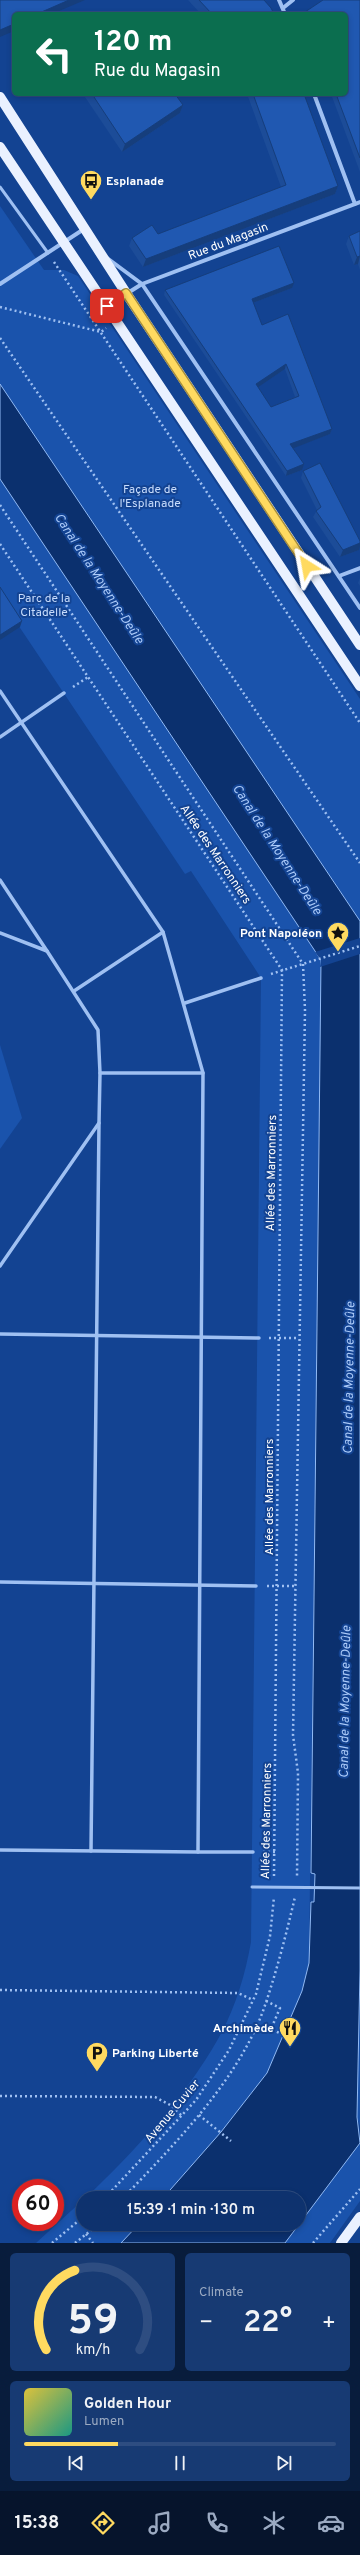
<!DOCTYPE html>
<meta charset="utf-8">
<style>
:root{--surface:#0e326e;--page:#173a73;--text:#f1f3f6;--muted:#9baac2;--line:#2e4d81;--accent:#ffda60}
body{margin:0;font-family:Overpass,sans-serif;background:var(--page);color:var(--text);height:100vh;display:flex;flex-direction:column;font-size:15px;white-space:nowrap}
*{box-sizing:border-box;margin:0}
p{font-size:13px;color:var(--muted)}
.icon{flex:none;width:22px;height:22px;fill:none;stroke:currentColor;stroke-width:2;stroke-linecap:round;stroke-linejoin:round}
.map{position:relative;height:2243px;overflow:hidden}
.drawer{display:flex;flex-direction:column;gap:10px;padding:10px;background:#081c3c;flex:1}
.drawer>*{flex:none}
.top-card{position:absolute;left:12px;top:12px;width:336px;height:84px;border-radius:6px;box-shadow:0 2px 6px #0003,0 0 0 1px var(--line);background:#0b6e4f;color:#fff;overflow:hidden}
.speed{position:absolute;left:12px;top:2179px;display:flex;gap:8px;font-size:20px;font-weight:700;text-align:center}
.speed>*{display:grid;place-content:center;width:52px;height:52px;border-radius:50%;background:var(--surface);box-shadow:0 2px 6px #0003,0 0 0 1px var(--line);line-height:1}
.speed .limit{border:6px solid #d22;background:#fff;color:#111}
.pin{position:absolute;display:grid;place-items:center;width:34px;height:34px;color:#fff;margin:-17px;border-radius:8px;box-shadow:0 2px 6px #0006}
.me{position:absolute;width:44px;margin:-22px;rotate:326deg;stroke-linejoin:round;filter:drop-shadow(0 0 3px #0008)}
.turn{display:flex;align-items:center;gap:14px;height:84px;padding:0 16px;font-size:18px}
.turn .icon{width:52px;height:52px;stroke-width:2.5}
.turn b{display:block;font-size:28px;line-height:34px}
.big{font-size:30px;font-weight:600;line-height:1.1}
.drawer .tile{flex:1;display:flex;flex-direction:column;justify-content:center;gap:6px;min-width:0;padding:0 14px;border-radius:6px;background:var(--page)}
.drawer .dial{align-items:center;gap:0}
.dial svg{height:104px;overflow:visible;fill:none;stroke:var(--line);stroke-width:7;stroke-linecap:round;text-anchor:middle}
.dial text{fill:var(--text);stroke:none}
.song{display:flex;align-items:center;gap:12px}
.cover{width:48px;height:48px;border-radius:6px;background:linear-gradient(135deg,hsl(50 70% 55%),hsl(170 70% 35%))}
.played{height:4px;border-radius:2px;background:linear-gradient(90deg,var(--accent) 30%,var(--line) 30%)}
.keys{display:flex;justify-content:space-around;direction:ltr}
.heat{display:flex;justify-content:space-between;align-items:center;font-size:22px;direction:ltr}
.drawer .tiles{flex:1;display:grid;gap:10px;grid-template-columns:1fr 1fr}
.tile:last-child{grid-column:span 2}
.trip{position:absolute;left:76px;top:2191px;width:230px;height:40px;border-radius:20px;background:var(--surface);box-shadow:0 2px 6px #0003,0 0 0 1px var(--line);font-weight:600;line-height:40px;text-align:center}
.dock{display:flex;height:64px;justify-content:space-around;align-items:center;background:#06142c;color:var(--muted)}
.dock .icon{width:28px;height:28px}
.dock .on{color:var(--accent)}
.dock b{font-size:18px;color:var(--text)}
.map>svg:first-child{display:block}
.green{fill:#1a53ac}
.water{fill:#0b306e;stroke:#91baf5}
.pier{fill:#134392}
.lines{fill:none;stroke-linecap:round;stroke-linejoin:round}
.path{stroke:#9fc0f2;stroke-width:2.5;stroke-dasharray:2 3;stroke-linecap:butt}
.service{stroke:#9fc0f2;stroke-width:3}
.pedestrian{stroke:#9fc0f2;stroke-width:3.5}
.minor{stroke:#9fc0f2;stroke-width:4}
.primary{stroke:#eaf1ff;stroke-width:10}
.wall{fill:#1c4c98;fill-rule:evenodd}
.shaded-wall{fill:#163e7c}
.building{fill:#2058b1;stroke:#163e7c;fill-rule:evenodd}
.route-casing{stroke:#a68e3e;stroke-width:10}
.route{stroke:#ffda60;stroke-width:7}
.labels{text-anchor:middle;stroke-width:4;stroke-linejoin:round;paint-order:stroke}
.poi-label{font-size:12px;font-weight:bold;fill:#fff;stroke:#134392;text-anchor:start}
.street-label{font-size:12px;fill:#fff;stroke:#134392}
.park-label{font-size:12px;fill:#c7dcfd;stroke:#134392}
.water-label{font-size:13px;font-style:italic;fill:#abcaf9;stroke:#134392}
</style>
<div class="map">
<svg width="360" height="2243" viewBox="0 0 360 2243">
<rect width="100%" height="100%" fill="#134392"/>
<!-- green -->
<g class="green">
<path d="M 0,206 L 44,270 L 64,270 L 78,276 L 360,699 L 360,921 L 0,384 Z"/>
<path d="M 0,479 L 321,960 L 309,1963 L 302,1991 L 267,2073 L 221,2132 L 163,2198 L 86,2198 C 134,2151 185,2098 218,2039 C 235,2009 245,1976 251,1942 L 261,978 L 191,871 L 185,874 L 0,598 Z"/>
<path d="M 0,1045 L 22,1118 L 0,1149 Z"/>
<path d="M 360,1970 L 360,2126 L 357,2117 Z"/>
<path d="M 360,2143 L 360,2201 L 330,2243 L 285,2243 Z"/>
<path d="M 83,2200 L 83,2224 L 139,2224 L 121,2243 L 36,2243 Z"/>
</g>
<!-- water -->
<path class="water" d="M 0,384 L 360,921 L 360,1970 L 357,2117 L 360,2143 L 285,2243 L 121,2243 L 139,2224 L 299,2224 L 299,2198 L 163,2198 L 221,2132 L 267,2073 L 302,1991 L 309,1963 L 311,1902 L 314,1902 L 315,1874 L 311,1873 L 321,960 L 0,479 Z"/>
<!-- pier -->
<path class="pier" d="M 360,938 L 360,954 L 320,967 L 321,960 L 315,952 Z"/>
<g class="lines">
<!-- path -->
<g class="path">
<path d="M 54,262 L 360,723"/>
<path d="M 0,307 L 101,332 L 106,328"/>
<path d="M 0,338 L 360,863"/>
<path d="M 0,505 L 303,964 L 305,1010 L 293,1735 L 298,1773 L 297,1878"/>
<path d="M 0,544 L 282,970 L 274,1876"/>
<path d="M 73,687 L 88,677"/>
<path d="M 271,974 L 360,946"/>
<path d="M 269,1338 L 299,1338"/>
<path d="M 267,1586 L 295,1586"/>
<path d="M 263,1852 L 275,1852"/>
<path d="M 0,1990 L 238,1993 L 253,2000"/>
<path d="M 266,2001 L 280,2008 L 271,2029 L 288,2037"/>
<path d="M 0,2096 L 155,2097 L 172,2106 L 182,2116"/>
<path d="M 199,2115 L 231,2141"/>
<path d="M 105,2198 L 196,2100 L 229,2050 L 256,1994 L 270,1936 L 274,1897"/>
<path d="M 123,2198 C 174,2145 237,2081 263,2011 C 276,1974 286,1935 295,1897"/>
<path d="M 86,2234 L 93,2243"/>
<path d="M 52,2243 L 83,2217"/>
<path d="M 75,2243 L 99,2224"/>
<path d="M 313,2243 L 360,2189"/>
</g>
<!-- service -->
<g class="service">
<path d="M 0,187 L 48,253"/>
<path d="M 252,1887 L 360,1888"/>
</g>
<!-- pedestrian -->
<g class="pedestrian">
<path d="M 0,691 L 163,932 L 203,1073 L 198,1852 L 0,1850"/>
<path d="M 0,737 L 64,693"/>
<path d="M 0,880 L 47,951 L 0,933"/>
<path d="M 74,991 L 163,932"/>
<path d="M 185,1003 L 261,978"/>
<path d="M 100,1073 L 203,1073"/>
<path d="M 0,1266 L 99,1123 L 100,1073 L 98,1030 L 47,951"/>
<path d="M 0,1334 L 259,1338"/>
<path d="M 0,1582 L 256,1586"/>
<path d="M 91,1851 L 99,1123"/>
<path d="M 198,1852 L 253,1852"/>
</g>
<!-- minor -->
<g class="minor">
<path d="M 279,0 L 285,14"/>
<path d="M 283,8 L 293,0"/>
<path d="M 314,94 L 355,204"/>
<path d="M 107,258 L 142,284 L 360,608"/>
<path d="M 0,284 L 84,229"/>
<path d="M 107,306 L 142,284 L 360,202"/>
<path d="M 339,576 L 360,568"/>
</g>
<!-- primary -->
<g class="primary">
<path d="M 0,97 L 126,293 L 360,645"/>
<path d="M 0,147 L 360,686"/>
<path d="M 341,2243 L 360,2217"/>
</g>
</g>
<!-- wall -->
<g class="wall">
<path d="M 188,0 L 264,0 L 274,14 L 201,14 Z"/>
<path d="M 360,0 L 360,172 L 331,94 L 346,94 L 346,14 L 304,14 L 305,12 Z"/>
<path d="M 83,94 L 175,94 L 183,105 L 180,113 L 122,152 Z"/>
<path d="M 247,94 L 304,94 L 338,186 L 335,194 L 143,267 L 129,246 L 132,238 L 158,234 L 281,187 Z"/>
<path d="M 360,231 L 360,270 L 358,264 L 354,265 L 346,244 L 349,236 Z"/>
<path d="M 292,288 L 253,303 L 262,325 L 332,429 L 330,434 L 293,448 L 302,470 L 286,476 L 164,295 L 165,290 ZM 285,369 L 295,397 L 271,407 L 258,387 Z"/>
<path d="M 303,471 L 359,550 L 340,557 L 313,517 L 317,510 L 301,478 Z"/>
<path d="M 360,578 L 360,586 L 358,583 Z"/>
</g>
<!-- shaded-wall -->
<g class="shaded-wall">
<path d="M 69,0 L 85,0 L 52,14 L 37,14 Z"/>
<path d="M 14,24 L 14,31 L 0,37 L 0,30 Z"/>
<path d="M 183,105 L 180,113 L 122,152 L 125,144 Z"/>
<path d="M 338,186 L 335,194 L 143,267 L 146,259 Z"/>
<path d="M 360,256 L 358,264 L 354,265 L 357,257 Z"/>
<path d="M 294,283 L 292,288 L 250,304 L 252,299 Z"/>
<path d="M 286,364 L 285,369 L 254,390 L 256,384 Z"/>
<path d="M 332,429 L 330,434 L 289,450 L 290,444 Z"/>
<path d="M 304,464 L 302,470 L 286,476 L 287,471 Z"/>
<path d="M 360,543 L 360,546 L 359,550 L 340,557 L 343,550 Z"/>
<path d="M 22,621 L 20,627 L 0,640 L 0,635 Z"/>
</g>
<!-- building -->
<g class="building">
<path d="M 0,0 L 69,0 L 37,14 L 14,14 L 14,24 L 0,30 Z"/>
<path d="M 199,0 L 264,0 L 271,8 L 274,14 L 212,14 Z"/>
<path d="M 323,0 L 360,0 L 360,158 L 336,94 L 346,94 L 346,14 L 306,14 L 305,12 Z"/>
<path d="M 92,94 L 175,94 L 183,105 L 125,144 Z"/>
<path d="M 253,94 L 304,94 L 338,186 L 146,259 L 132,238 L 152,225 L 158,234 L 286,185 Z"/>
<path d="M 360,231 L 360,256 L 357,257 L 349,236 Z"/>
<path d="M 279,246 L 294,283 L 252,299 L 262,325 L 288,314 L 332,429 L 290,444 L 304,464 L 287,471 L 165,290 ZM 286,364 L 299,396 L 271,407 L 256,384 Z"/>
<path d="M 320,463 L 360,541 L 360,543 L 343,550 L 316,511 L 321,507 L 303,471 Z"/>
<path d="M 0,587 L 22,621 L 0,635 Z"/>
</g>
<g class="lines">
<!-- route casing -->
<g class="route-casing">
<path id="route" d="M 107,306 L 126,293 L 307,566"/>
</g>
<!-- route -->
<use href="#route" class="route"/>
</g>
<!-- icons -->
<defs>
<g id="bus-pin" transform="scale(1.15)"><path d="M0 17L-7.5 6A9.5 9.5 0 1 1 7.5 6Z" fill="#ffda60" stroke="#134392"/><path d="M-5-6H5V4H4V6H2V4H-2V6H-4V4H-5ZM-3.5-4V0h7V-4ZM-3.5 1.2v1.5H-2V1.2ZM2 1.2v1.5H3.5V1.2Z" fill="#111"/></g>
<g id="sight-pin" transform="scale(1.15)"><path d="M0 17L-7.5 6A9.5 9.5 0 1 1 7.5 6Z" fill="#ffda60" stroke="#134392"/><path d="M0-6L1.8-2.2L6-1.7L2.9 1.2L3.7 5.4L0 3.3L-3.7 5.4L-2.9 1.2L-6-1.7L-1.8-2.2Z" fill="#111"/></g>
<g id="restaurant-pin" transform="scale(1.15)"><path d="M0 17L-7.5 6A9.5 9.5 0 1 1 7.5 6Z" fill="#ffda60" stroke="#134392"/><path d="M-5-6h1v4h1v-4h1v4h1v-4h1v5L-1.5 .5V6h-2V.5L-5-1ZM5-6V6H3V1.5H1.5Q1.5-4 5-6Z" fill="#111"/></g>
<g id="parking-pin" transform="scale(1.15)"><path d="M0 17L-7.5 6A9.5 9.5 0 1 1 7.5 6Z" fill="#ffda60" stroke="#134392"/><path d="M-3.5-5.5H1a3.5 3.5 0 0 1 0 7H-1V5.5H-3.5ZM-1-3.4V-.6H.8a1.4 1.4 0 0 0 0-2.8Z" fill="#111"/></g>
</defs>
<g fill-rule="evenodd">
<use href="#bus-pin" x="91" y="181"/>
<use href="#sight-pin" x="338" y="933"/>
<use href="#restaurant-pin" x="290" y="2028"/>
<use href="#parking-pin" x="97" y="2053"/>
</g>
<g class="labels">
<!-- poi labels -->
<g class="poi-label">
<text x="106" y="185">Esplanade</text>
<text x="322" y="937" text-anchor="end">Pont Napoléon</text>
<text x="274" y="2032" text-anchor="end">Archimède</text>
<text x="112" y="2057">Parking Liberté</text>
</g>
<!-- street labels -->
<g class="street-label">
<text transform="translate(228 241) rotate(-21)" y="4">Rue du Magasin</text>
<text transform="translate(216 854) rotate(56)" y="4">Allée des Marronniers</text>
<text transform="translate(271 1173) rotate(-89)" y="4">Allée des Marronniers</text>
<text transform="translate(269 1497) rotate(-90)" y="4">Allée des Marronniers</text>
<text transform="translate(266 1821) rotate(-89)" y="4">Allée des Marronniers</text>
<text transform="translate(172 2111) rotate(-50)" y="4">Avenue Cuvier</text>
</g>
<!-- park labels -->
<g class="park-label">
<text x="150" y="493">Façade de<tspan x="150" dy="14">l'Esplanade</tspan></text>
<text x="44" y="602">Parc de la<tspan x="44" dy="14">Citadelle</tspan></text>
</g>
<!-- water labels -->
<g class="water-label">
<text transform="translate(100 578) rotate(57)" y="5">Canal de la Moyenne-Deûle</text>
<text transform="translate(278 849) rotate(57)" y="5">Canal de la Moyenne-Deûle</text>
<text transform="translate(348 1378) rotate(-89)" y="5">Canal de la Moyenne-Deûle</text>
<text transform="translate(344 1702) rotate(-89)" y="5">Canal de la Moyenne-Deûle</text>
</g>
</g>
</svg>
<div class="speed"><div class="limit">60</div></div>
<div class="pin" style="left:107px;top:306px;background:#d93025"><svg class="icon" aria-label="arrive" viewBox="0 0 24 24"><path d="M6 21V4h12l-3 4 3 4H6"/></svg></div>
<svg class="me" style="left:307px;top:566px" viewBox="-20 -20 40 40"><path d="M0-17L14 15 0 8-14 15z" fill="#ffda60" stroke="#fff" stroke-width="4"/></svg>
<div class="trip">15:39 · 1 min · 130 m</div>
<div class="top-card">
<div class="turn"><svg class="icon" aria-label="left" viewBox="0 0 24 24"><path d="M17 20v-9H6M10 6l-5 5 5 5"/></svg><div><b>120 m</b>Rue du Magasin</div></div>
</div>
</div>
<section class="drawer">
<div class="tiles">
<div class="tile dial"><svg viewBox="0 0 100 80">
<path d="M14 69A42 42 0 1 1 86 69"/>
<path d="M14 69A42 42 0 0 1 36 8" stroke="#ffda60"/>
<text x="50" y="56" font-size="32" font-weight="700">59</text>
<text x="50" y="72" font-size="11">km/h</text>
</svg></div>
<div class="tile"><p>Climate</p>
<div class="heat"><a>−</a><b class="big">22°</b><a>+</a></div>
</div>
<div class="tile">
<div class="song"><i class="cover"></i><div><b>Golden Hour</b><p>Lumen</p></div></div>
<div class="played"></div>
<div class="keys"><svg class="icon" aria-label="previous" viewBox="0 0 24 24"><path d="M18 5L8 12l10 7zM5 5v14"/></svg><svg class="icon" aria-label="pause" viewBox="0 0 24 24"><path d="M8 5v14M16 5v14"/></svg><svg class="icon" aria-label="next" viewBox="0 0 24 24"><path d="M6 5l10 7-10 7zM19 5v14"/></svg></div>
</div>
</div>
</section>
<nav class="dock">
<b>15:38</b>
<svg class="icon on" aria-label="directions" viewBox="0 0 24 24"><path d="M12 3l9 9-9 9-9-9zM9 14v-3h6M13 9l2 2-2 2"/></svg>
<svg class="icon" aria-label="music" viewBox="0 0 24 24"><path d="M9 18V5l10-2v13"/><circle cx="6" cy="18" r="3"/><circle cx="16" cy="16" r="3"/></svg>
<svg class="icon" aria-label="phone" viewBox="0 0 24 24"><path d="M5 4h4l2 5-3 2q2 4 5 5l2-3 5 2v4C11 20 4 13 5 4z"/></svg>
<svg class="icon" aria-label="climate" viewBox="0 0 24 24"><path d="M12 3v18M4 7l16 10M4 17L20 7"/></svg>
<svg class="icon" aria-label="car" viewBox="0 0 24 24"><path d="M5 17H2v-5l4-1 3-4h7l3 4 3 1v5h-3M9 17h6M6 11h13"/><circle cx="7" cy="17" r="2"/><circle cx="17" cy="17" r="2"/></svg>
</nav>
